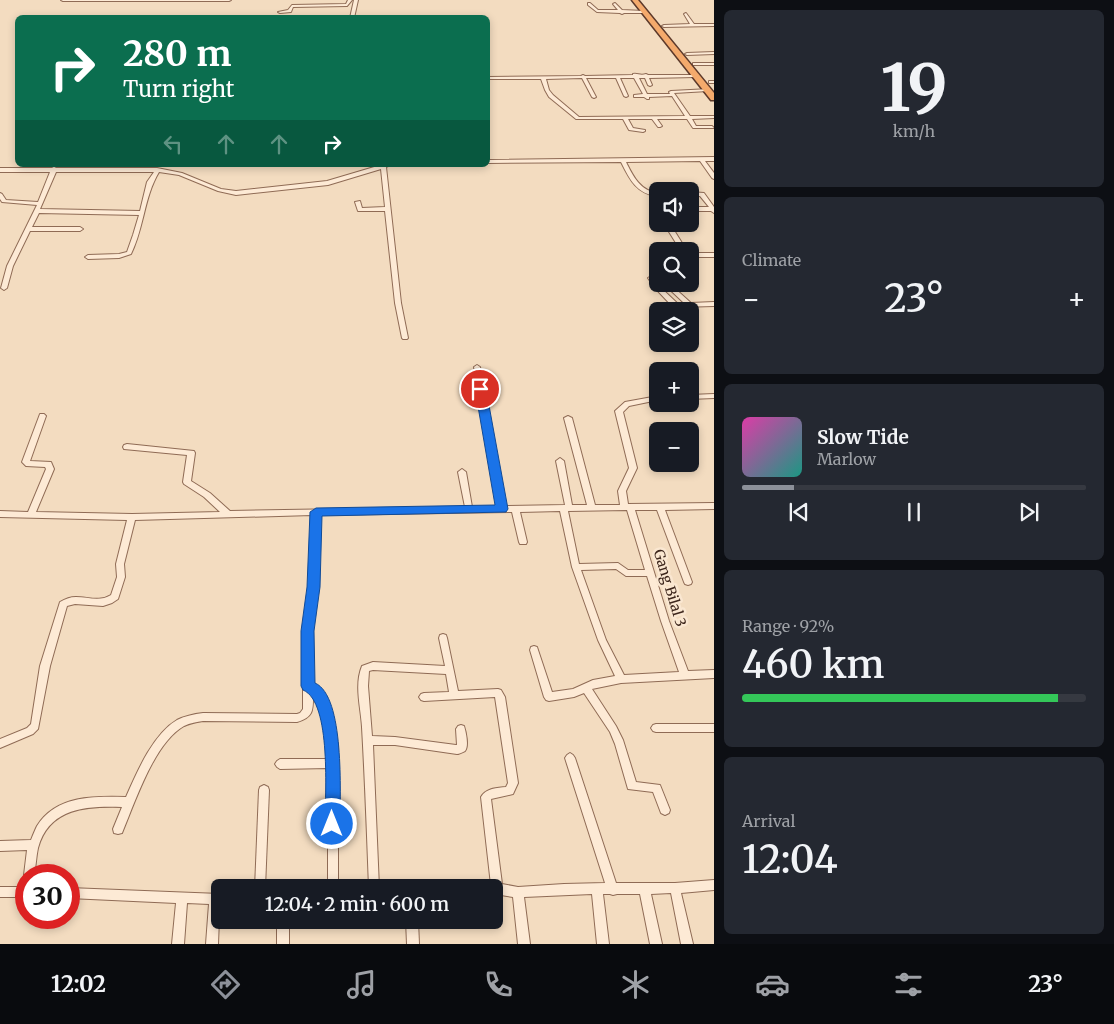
<!DOCTYPE html>
<meta charset="utf-8">
<style>
:root{--surface:#171b24;--page:#242831;--text:#f1f3f6;--muted:#9ea1a6;--line:#363941;--accent:#8c9099}
body{margin:0;font-family:Merriweather,serif;background:var(--page);color:var(--text);height:100vh;display:flex;flex-direction:column;font-size:19px;white-space:nowrap}
*{box-sizing:border-box;margin:0}
p{font-size:16px;color:var(--muted)}
.icon{flex:none;width:28px;height:28px;fill:none;stroke:currentColor;stroke-width:2;stroke-linecap:round;stroke-linejoin:round}
.map{position:relative;flex:1;overflow:hidden}
.drawer{display:flex;flex-direction:column;gap:10px;padding:10px;background:#0d0f14;width:400px}
.drawer>*{flex:none}
.top-card{position:absolute;left:15px;top:15px;width:475px;height:152px;border-radius:8px;box-shadow:0 2px 8px #0003;background:#0b6e4f;color:#fff;overflow:hidden}
.buttons{position:absolute;left:649px;top:182px;display:grid;gap:10px}
.buttons a{display:grid;place-items:center;width:50px;height:50px;border-radius:8px;background:var(--surface);box-shadow:0 2px 8px #0003;font-size:25px}
.speed{position:absolute;left:15px;top:864px;display:flex;gap:10px;font-size:25px;font-weight:700;text-align:center}
.speed>*{display:grid;place-content:center;width:65px;height:65px;border-radius:50%;background:var(--surface);box-shadow:0 2px 8px #0003;line-height:1}
.speed .limit{border:8px solid #d22;background:#fff;color:#111}
.pin{position:absolute;display:grid;place-items:center;width:42px;height:42px;color:#fff;margin:-21px;border:2px solid #fff;border-radius:50%;box-shadow:0 1px 5px #0007}
.me{position:absolute;width:55px;margin:-28px;rotate:0deg;stroke-linejoin:round;filter:drop-shadow(0 0 4px #0008)}
.turn{display:flex;align-items:center;gap:18px;height:105px;padding:0 25px;font-size:22px}
.turn .icon{width:65px;height:65px;stroke-width:2.5}
.turn b{display:block;font-size:35px;line-height:42px}
.lanes{display:flex;align-items:center;height:48px;padding:0 25px;background:#0003;justify-content:center;gap:25px;direction:ltr}
.lanes .off{opacity:.35}
.big{font-size:38px;font-weight:600;line-height:1.1}
.drawer .tile{flex:1;display:flex;flex-direction:column;justify-content:center;gap:8px;min-width:0;padding:0 18px;border-radius:8px;background:var(--page)}
.drawer .dial{align-items:center;gap:0}
.dial b{font-size:65px;line-height:1}
.song{display:flex;align-items:center;gap:15px}
.cover{width:60px;height:60px;border-radius:8px;background:linear-gradient(135deg,hsl(320 70% 55%),hsl(170 70% 35%))}
.played{height:5px;border-radius:2px;background:linear-gradient(90deg,var(--accent) 15%,var(--line) 15%)}
.keys{display:flex;justify-content:space-around;direction:ltr}
.heat{display:flex;justify-content:space-between;align-items:center;font-size:28px;direction:ltr}
.charge{height:8px;border-radius:4px;background:linear-gradient(90deg,#34c759 92%,var(--line) 0)}
.trip{position:absolute;left:211px;top:879px;width:292px;height:50px;border-radius:8px;background:var(--surface);box-shadow:0 2px 8px #0003;font-weight:600;line-height:50px;text-align:center}
.tab-bar{display:flex;height:80px;justify-content:space-around;align-items:center;background:#090b0e;color:var(--muted)}
.tab-bar .icon{width:35px;height:35px}
.tab-bar .selected{color:var(--accent)}
.tab-bar b{font-size:22px;color:var(--text)}
main{display:flex;flex:1;min-height:0}
.map>svg:first-child{display:block}
.lines{fill:none;stroke-linecap:round;stroke-linejoin:round}
.minor-casing{stroke:#8f6b55;stroke-width:2}
.trunk-casing{stroke:#5c392a;stroke-width:3}
.minor{fill:#fdead5;fill-rule:evenodd}
.trunk{fill:#f4aa6c;fill-rule:evenodd}
.route{fill:#1a73e8;stroke:#114b97}
.labels{text-anchor:middle;stroke-width:5;stroke-linejoin:round;paint-order:stroke}
.street-label{font-size:14px;fill:#3d261c;stroke:#fae7d1}
</style>
<main>
<div class="map">
<svg width="714" height="944" viewBox="0 0 714 944">
<rect width="100%" height="100%" fill="#f3dcc0"/>
<g class="lines">
<!-- minor casing -->
<g class="minor-casing">
<g id="minor">
<path d="M 61,0 L 231,0 L 229,1 L 63,1 Z"/>
<path d="M 348,0 L 352,0 L 347,6 L 293,7 L 291,12 L 280,13 L 278,12 L 288,10 L 292,5 L 346,4 Z"/>
<path d="M 354,0 L 358,0 L 354,18 L 350,18 Z"/>
<path d="M 588,3 L 590,3 L 598,10 L 618,10 L 613,4 L 615,3 L 622,10 L 644,11 L 646,12 L 644,13 L 624,13 L 622,14 L 620,13 L 597,12 L 588,5 Z"/>
<path d="M 686,13 L 694,24 L 714,24 L 714,26 L 664,27 L 662,26 L 664,25 L 690,24 L 684,14 Z"/>
<path d="M 714,52 L 714,54 L 687,55 L 685,54 L 687,53 Z"/>
<rect x="693" y="63" width="21" height="2"/>
<path d="M 633,74 C 638,73 640,76 646,74 L 648,75 L 698,75 L 698,76 L 696,77 L 649,78 L 652,85 L 650,86 L 648,85 L 645,78 L 639,78 L 647,94 L 670,94 L 669,92 L 671,91 L 710,89 L 710,90 L 708,91 L 674,93 L 690,116 L 714,116 L 714,118 L 692,119 L 696,126 L 712,126 L 714,128 L 693,128 L 687,119 L 657,119 L 662,126 L 660,127 L 658,127 L 652,119 L 628,119 L 633,128 L 645,130 L 645,131 L 643,132 L 629,130 L 623,119 L 576,119 L 549,97 L 545,90 L 541,79 L 488,79 L 488,77 L 581,76 L 583,75 L 585,76 L 633,75 ZM 582,78 L 592,97 L 594,98 L 596,97 L 586,78 L 616,78 L 624,96 L 626,97 L 628,96 L 620,78 L 634,78 L 643,94 L 634,95 L 634,97 L 644,97 L 647,99 L 649,99 L 649,97 L 672,96 L 685,116 L 579,117 L 553,95 L 549,90 L 546,79 Z"/>
<rect x="709" y="81" width="5" height="2"/>
<path d="M 714,157 L 714,161 L 705,161 L 714,173 L 714,179 L 712,178 L 700,161 L 626,162 C 633,176 640,191 658,193 L 658,197 C 636,193 630,180 621,162 L 488,163 L 488,160 Z"/>
<path d="M 381,165 L 390,165 L 386,167 L 401,303 L 408,338 L 407,339 L 403,339 L 402,338 L 395,303 L 385,211 L 358,211 L 355,202 L 360,201 L 362,208 L 385,207 L 381,169 L 328,185 L 236,195 L 218,191 L 179,175 L 159,172 C 144,197 144,228 131,254 L 119,258 L 88,259 L 85,257 L 88,255 L 119,254 L 127,252 L 133,235 L 139,215 L 39,213 L 32,227 L 80,227 L 83,229 L 80,231 L 30,231 L 13,266 L 7,288 L 4,290 L 1,288 L 7,266 L 37,205 L 2,202 L 0,199 L 0,193 L 2,194 L 6,200 L 38,202 L 50,172 L 0,172 L 0,168 L 52,168 L 54,167 L 56,168 L 157,168 L 182,173 L 221,189 L 236,191 L 327,181 ZM 56,172 L 154,172 L 147,182 L 140,211 L 40,209 Z"/>
<path d="M 690,192 L 704,193 L 714,207 L 714,213 L 711,211 L 690,211 L 690,207 L 709,207 L 700,196 L 690,196 Z"/>
<path d="M 669,225 L 672,227 L 687,251 L 681,251 L 666,227 Z"/>
<rect x="690" y="253" width="24" height="4"/>
<path d="M 658,254 L 658,260 L 655,258 L 655,256 Z"/>
<path d="M 690,264 L 692,265 L 695,270 L 694,271 L 690,271 Z"/>
<path d="M 651,276 L 653,277 L 659,286 L 677,303 L 684,303 L 664,284 L 670,284 L 691,303 L 714,302 L 714,306 L 679,307 L 680,311 L 674,311 L 672,306 L 655,288 L 648,278 Z"/>
<path d="M 477,365 L 480,367 L 505,506 L 565,505 L 556,461 L 560,458 L 564,461 L 572,505 L 587,505 L 564,418 L 568,416 L 572,418 L 595,505 L 620,505 L 618,491 L 629,468 L 615,411 L 625,402 L 658,396 L 658,400 L 629,406 L 623,412 L 637,468 L 626,491 L 628,504 L 714,503 L 714,509 L 665,510 L 692,582 L 691,584 L 688,585 L 685,584 L 684,582 L 657,510 L 635,510 L 669,621 L 688,671 L 714,670 L 714,678 L 621,683 L 592,689 L 616,726 L 623,740 L 636,782 L 660,785 L 670,810 L 669,813 L 665,815 L 661,813 L 653,792 L 628,789 L 615,744 L 610,732 L 584,693 L 574,697 L 549,701 L 546,700 L 544,697 L 530,650 L 531,647 L 534,646 L 537,647 L 552,692 L 573,689 L 593,680 L 615,676 L 598,640 L 572,567 L 560,511 L 520,512 L 527,542 L 526,544 L 520,544 L 519,542 L 512,512 L 320,515 L 317,587 L 311,631 L 313,684 L 316,685 L 326,697 L 333,720 L 338,746 L 338,888 L 328,888 L 328,768 L 280,769 L 277,767 L 275,764 L 277,761 L 280,759 L 328,759 C 328,741 324,708 313,694 C 313,710 314,717 297,722 L 203,721 C 197,722 190,723 184,726 C 154,743 135,802 122,833 L 118,834 L 114,833 L 113,829 L 122,807 C 88,806 49,807 38,848 C 36,857 36,866 34,875 L 26,875 L 26,879 L 25,879 L 24,875 L 27,850 L 0,851 L 0,841 L 31,840 C 33,835 35,830 37,826 C 56,795 95,796 126,797 C 137,772 153,734 177,720 C 185,716 194,714 203,713 L 297,714 L 300,713 L 303,709 L 303,631 L 309,587 L 312,515 L 135,520 L 124,564 L 125,577 L 118,599 L 112,603 L 103,606 L 75,604 L 67,606 L 50,666 L 38,729 L 33,734 L 0,748 L 0,739 L 27,728 L 31,724 L 40,666 L 60,602 C 65,599 70,597 76,597 C 88,597 100,602 111,595 L 117,577 L 116,564 L 127,520 L 0,517 L 0,511 L 28,512 L 46,469 L 45,467 L 26,466 L 22,462 L 40,414 L 44,414 L 46,416 L 30,461 L 51,462 L 54,469 L 36,512 L 132,514 L 220,512 L 204,497 L 184,484 L 183,482 L 187,455 L 124,449 L 123,447 L 124,445 L 127,444 L 194,451 L 195,453 L 191,481 L 210,493 L 230,511 L 465,507 L 458,472 L 462,469 L 466,472 L 472,507 L 498,506 L 474,367 ZM 627,510 L 645,570 L 628,570 L 618,563 L 579,564 L 568,511 ZM 616,569 L 626,576 L 647,576 L 661,621 L 679,672 L 624,675 L 606,640 L 581,570 Z"/>
<path d="M 714,394 L 714,398 L 690,399 L 690,395 Z"/>
<path d="M 443,634 L 446,635 L 447,638 L 458,691 L 498,689 L 501,690 L 505,697 L 518,783 L 513,794 L 491,799 L 502,884 L 518,887 L 564,884 L 605,883 L 565,758 L 567,755 L 570,753 L 573,755 L 575,758 L 616,883 L 675,883 L 714,880 L 714,890 L 681,893 L 693,944 L 681,944 L 671,893 L 651,894 L 662,944 L 650,944 L 640,894 L 617,894 L 613,895 L 610,894 L 603,894 L 609,944 L 597,944 L 592,894 L 524,897 L 530,944 L 518,944 L 513,897 L 495,894 L 495,888 L 490,888 L 491,885 L 481,797 C 486,788 497,788 506,787 L 508,783 L 495,697 L 424,701 L 421,700 L 419,697 L 421,694 L 424,693 L 449,692 L 446,674 L 373,670 L 369,671 L 368,686 L 372,736 L 395,737 L 456,745 L 457,745 L 456,729 L 458,726 L 461,725 L 464,726 C 466,732 469,746 465,751 C 463,752 459,754 457,754 L 395,745 L 373,745 L 379,888 L 369,888 C 367,834 365,780 362,727 C 361,708 354,685 362,666 L 373,662 L 445,666 L 439,638 L 440,635 Z"/>
<path d="M 656,724 L 714,724 L 714,732 L 656,732 L 653,731 L 651,728 L 653,725 Z"/>
<path d="M 264,785 L 268,787 L 269,790 L 265,888 L 255,888 L 259,790 L 260,787 Z"/>
<rect x="0" y="887" width="26" height="10"/>
<path d="M 69,888 L 220,894 L 218,944 L 206,944 L 209,904 L 187,903 L 184,944 L 172,944 L 176,903 L 69,898 Z"/>
<rect x="277" y="920" width="12" height="24"/>
<path d="M 406,920 L 418,920 L 419,944 L 407,944 Z"/>
</g>
</g>
<!-- trunk casing -->
<g class="trunk-casing">
<path id="trunk" d="M 632,0 L 638,0 L 714,93 L 714,100 L 711,100 Z"/>
</g>
<!-- minor -->
<use href="#minor" class="minor"/>
<!-- trunk -->
<use href="#trunk" class="trunk"/>
</g>
<!-- route -->
<path class="route" d="M 480,386 L 486,389 L 508,509 L 506,512 L 322,516 L 320,587 L 314,631 L 315,683 C 345,696 340,794 340,824 L 338,829 L 332,831 L 327,829 L 325,824 C 325,796 332,702 303,690 L 301,686 L 301,631 L 307,587 L 310,512 L 316,508 L 495,505 L 475,389 Z"/>
<g class="labels">
<!-- street labels -->
<g class="street-label">
<text transform="translate(670 588) rotate(73)" y="5">Gang Bilal 3</text>
</g>
</g>
</svg>
<div class="buttons">
<a><svg class="icon" aria-label="sound" viewBox="0 0 24 24"><path d="M4 9h4l5-4v14l-5-4H4zM17 9q2 3 0 6"/></svg></a>
<a><svg class="icon" aria-label="search" viewBox="0 0 24 24"><circle cx="10" cy="10" r="6"/><path d="M15 15l6 6"/></svg></a>
<a><svg class="icon" aria-label="layers" viewBox="0 0 24 24"><path d="M12 4l9 5-9 5-9-5zM3 14l9 5 9-5"/></svg></a>
<a>+</a>
<a>−</a>
</div>
<div class="speed"><div class="limit">30</div></div>
<div class="pin" style="left:480px;top:389px;background:#d93025"><svg class="icon" aria-label="arrive" viewBox="0 0 24 24"><path d="M6 21V4h12l-3 4 3 4H6"/></svg></div>
<svg class="me" style="left:332px;top:824px" viewBox="-20 -20 40 40"><circle r="17" fill="#1a73e8" stroke="#fff" stroke-width="3"/><path d="M0-11L8 9 0 5-8 9z" fill="#fff"/></svg>
<div class="trip">12:04 · 2 min · 600 m</div>
<div class="top-card">
<div class="turn"><svg class="icon" aria-label="right" viewBox="0 0 24 24"><path d="M7 20v-9h11M14 6l5 5-5 5"/></svg><div><b>280 m</b>Turn right</div></div>
<div class="lanes"><svg class="icon off" aria-label="left" viewBox="0 0 24 24"><path d="M17 20v-9H6M10 6l-5 5 5 5"/></svg><svg class="icon off" aria-label="ahead" viewBox="0 0 24 24"><path d="M12 20V5M6 11l6-6 6 6"/></svg><svg class="icon off" aria-label="ahead" viewBox="0 0 24 24"><path d="M12 20V5M6 11l6-6 6 6"/></svg><svg class="icon" aria-label="right" viewBox="0 0 24 24"><path d="M7 20v-9h11M14 6l5 5-5 5"/></svg></div>
</div>
</div>
<section class="drawer">
<div class="tile dial"><b>19</b><p>km/h</p></div>
<div class="tile"><p>Climate</p>
<div class="heat"><a>−</a><b class="big">23°</b><a>+</a></div>
</div>
<div class="tile">
<div class="song"><i class="cover"></i><div><b>Slow Tide</b><p>Marlow</p></div></div>
<div class="played"></div>
<div class="keys"><svg class="icon" aria-label="previous" viewBox="0 0 24 24"><path d="M18 5L8 12l10 7zM5 5v14"/></svg><svg class="icon" aria-label="pause" viewBox="0 0 24 24"><path d="M8 5v14M16 5v14"/></svg><svg class="icon" aria-label="next" viewBox="0 0 24 24"><path d="M6 5l10 7-10 7zM19 5v14"/></svg></div>
</div>
<div class="tile"><p>Range · 92%</p><b class="big">460 km</b><div class="charge"></div></div>
<div class="tile"><p>Arrival</p><b class="big">12:04</b></div>
</section>
</main>
<nav class="tab-bar">
<b>12:02</b>
<svg class="icon selected" aria-label="directions" viewBox="0 0 24 24"><path d="M12 3l9 9-9 9-9-9zM9 14v-3h6M13 9l2 2-2 2"/></svg>
<svg class="icon" aria-label="music" viewBox="0 0 24 24"><path d="M9 18V5l10-2v13"/><circle cx="6" cy="18" r="3"/><circle cx="16" cy="16" r="3"/></svg>
<svg class="icon" aria-label="phone" viewBox="0 0 24 24"><path d="M5 4h4l2 5-3 2q2 4 5 5l2-3 5 2v4C11 20 4 13 5 4z"/></svg>
<svg class="icon" aria-label="climate" viewBox="0 0 24 24"><path d="M12 3v18M4 7l16 10M4 17L20 7"/></svg>
<svg class="icon" aria-label="car" viewBox="0 0 24 24"><path d="M5 17H2v-5l4-1 3-4h7l3 4 3 1v5h-3M9 17h6M6 11h13"/><circle cx="7" cy="17" r="2"/><circle cx="17" cy="17" r="2"/></svg>
<svg class="icon" aria-label="filters" viewBox="0 0 24 24"><path d="M4 7h16M4 17h16"/><circle cx="9" cy="7" r="2"/><circle cx="15" cy="17" r="2"/></svg>
<b>23°</b>
</nav>
